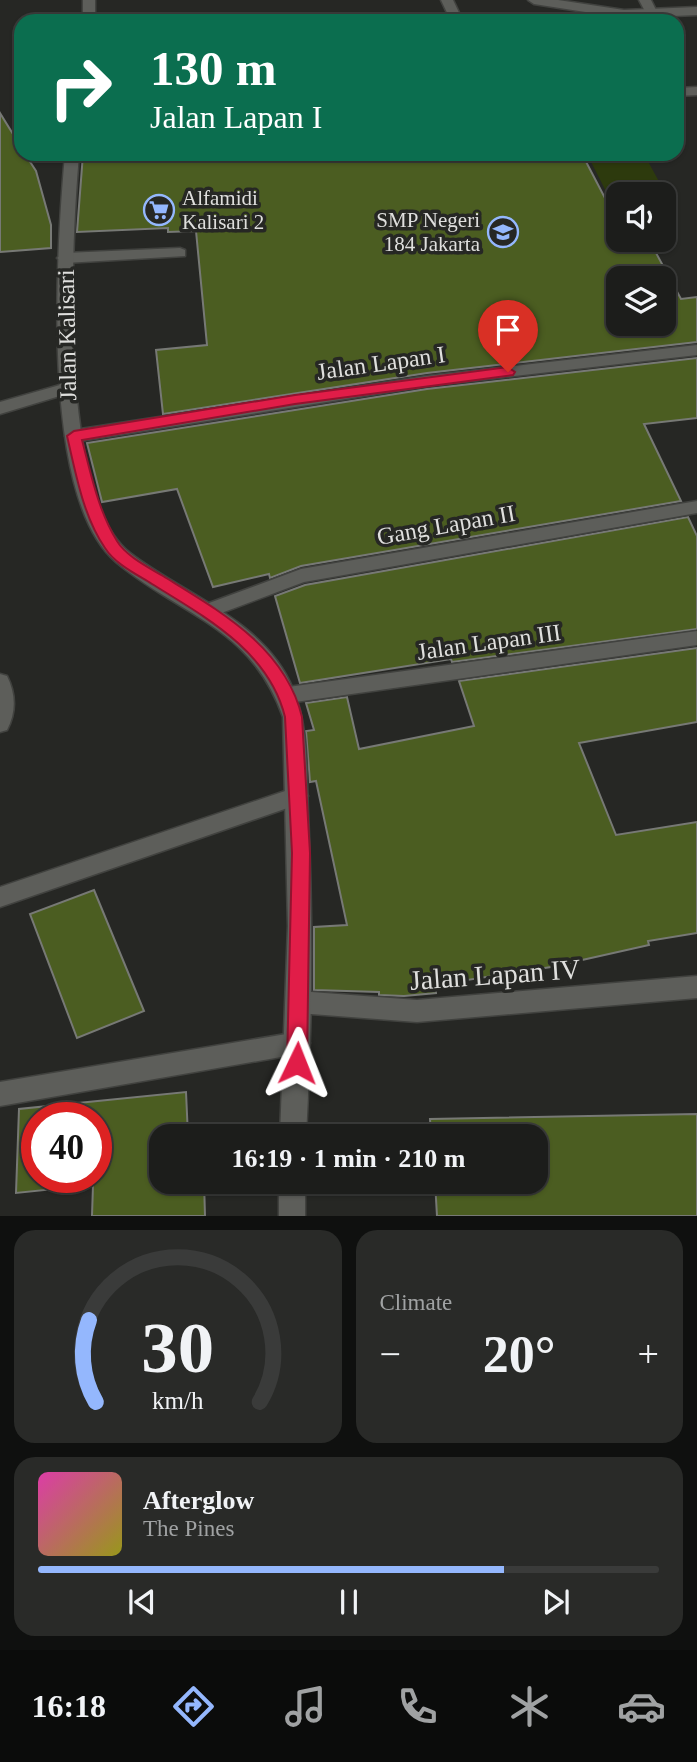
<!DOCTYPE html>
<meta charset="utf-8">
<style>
:root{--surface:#1c1d1b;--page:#292a28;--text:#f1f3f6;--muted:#a0a2a3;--line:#3a3b3a;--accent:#94b7fd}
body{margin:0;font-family:Georgia,serif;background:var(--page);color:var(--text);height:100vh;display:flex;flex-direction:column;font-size:26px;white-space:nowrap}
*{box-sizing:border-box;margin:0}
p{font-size:23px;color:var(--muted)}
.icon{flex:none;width:38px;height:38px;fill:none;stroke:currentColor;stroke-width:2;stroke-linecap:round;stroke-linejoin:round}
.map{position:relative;height:1216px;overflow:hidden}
.panel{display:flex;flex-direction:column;gap:14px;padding:14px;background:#0f100f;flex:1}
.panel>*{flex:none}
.hud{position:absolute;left:14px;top:14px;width:670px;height:147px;border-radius:21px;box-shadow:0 2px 5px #0004,0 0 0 2px var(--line);background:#0b6e4f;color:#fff;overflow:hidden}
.fabs{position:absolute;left:606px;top:182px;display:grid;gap:14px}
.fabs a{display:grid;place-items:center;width:70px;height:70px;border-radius:14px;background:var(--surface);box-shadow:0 2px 5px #0004,0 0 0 2px var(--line);font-size:35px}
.speed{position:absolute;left:21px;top:1102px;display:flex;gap:14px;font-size:35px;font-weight:700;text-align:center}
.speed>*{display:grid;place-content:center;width:91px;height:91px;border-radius:50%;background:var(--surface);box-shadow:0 2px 5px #0004,0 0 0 2px var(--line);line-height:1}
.speed .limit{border:10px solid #d22;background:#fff;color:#111}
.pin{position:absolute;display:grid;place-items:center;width:60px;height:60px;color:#fff;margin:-72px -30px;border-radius:50% 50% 50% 0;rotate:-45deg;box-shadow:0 0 7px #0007}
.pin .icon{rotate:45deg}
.me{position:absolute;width:77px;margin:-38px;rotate:2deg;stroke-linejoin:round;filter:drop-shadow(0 0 5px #0008)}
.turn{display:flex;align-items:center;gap:24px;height:147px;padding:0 21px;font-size:32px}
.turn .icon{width:91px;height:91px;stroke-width:2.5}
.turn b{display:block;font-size:49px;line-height:60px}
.big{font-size:52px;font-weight:800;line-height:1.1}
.panel .card{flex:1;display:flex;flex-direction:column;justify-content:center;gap:10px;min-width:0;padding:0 24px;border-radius:21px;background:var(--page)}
.panel .dial{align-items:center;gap:0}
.dial svg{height:182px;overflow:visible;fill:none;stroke:var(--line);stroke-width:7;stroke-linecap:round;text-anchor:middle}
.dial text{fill:var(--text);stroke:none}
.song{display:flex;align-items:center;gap:21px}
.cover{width:84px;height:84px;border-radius:10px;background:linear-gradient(135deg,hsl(320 70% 55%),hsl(60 70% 35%))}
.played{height:7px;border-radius:4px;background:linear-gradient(90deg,var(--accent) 75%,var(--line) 75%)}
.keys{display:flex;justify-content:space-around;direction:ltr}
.heat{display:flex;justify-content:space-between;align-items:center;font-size:38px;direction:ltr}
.panel .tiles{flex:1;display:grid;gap:14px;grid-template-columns:1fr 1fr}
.card:last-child{grid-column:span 2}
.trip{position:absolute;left:149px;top:1124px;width:399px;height:70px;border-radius:21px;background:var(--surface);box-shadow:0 2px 5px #0004,0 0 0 2px var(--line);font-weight:800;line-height:70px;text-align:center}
.menu{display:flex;height:112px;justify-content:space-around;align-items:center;background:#0b0c0b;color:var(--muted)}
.menu .icon{width:49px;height:49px}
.menu .active{color:var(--accent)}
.menu b{font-size:32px;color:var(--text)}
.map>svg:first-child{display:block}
.green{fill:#2d3a0d}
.building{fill:#4b5d21;stroke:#777975;stroke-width:2;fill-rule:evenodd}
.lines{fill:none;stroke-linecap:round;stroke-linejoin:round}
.service-casing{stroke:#41423f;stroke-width:3}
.minor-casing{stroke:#41423f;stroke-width:3}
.tertiary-casing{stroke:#41423f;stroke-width:3}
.service{fill:#5d5e5a;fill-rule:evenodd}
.minor{fill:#5d5e5a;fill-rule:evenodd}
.tertiary{fill:#5d5e5a;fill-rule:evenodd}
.route{fill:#e11d48;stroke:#92132f;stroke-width:2}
.labels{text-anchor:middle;stroke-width:7;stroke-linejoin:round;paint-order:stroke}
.far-poi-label{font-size:21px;fill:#dfdfdd;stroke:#262724;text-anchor:start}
.street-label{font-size:24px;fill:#dfdfdd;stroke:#262724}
.near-street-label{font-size:28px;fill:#dfdfdd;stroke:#262724}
</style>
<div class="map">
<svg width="697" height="1216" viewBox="0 0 697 1216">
<rect width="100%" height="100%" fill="#262724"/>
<!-- green -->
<path class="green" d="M 587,154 L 644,154 L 674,209 L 663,210 L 663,194 L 618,194 L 618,215 Z"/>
<!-- building -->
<g class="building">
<path d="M 0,113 L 21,147 L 21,154 L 25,154 L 36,171 L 51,225 L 51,248 L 0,252 Z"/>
<path d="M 83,154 L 582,154 L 618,223 L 618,240 L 649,240 L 681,299 L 697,297 L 697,342 L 427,373 L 163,414 L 156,350 L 207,345 L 196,231 L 168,232 L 168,228 L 77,232 ZM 618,278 L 663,278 L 663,324 L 618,324 Z"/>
<path d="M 697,358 L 697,418 L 644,424 L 681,501 L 301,566 L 270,578 L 269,574 L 213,587 L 177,489 L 102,502 L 87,443 L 427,389 Z"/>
<path d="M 688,517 L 697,536 L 697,629 L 452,662 L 451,659 L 300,683 L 275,596 L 305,585 Z"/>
<path d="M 697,648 L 697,722 L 579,743 L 616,835 L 697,822 L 697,933 L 648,941 L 649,945 L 551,967 L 435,985 L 436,993 L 404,996 L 379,995 L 379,992 L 314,990 L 314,927 L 347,925 L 316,781 L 310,782 L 306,731 L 314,730 L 306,703 L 347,697 L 359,749 L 474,726 L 459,681 Z"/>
<path d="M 94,890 L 144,1011 L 77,1038 L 30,914 Z"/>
<path d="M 186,1092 L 188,1136 L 161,1136 L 161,1181 L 204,1181 L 205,1216 L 92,1216 L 93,1185 L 16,1193 L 19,1109 ZM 37,1118 L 96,1118 L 96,1178 L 37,1178 Z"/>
<path d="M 697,1114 L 697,1216 L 437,1216 L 435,1181 L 536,1181 L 536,1136 L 431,1136 L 430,1119 Z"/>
</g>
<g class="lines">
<!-- service casing -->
<g class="service-casing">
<g id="service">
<path d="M 697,87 L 697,95 L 677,96 L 677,88 Z"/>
<path d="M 67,383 L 75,388 L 73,392 L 0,414 L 0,402 Z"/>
<path d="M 0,674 L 7,676 C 16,694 16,713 7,730 L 0,732 Z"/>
<path d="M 297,787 L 305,790 L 308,796 L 305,802 L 0,907 L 0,887 Z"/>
</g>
</g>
<!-- minor casing -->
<g class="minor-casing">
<g id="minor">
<path d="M 441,0 L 453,0 L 463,21 L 451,21 Z"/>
<path d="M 639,0 L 651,0 L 658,14 L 656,17 L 648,17 Z"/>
<path d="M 180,248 L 185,250 L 185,256 L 65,263 L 57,258 L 65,253 Z"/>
<path d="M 697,345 L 697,355 L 427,386 L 74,442 L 65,436 L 74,430 L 427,376 Z"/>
<path d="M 697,501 L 697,513 L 304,582 L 208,618 L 198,611 L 201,606 L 301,569 Z"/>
<path d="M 697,631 L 697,645 L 288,703 L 281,701 L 278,695 L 281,689 L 288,687 Z"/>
<path d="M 697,976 L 697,998 L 417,1022 L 298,1013 L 290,1010 L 286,1002 L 290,994 L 298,991 L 417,1000 Z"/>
<path d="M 298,1032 L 307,1035 L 310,1043 L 307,1051 L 298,1054 L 0,1106 L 0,1082 Z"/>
</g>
</g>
<!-- tertiary casing -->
<g class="tertiary-casing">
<g id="tertiary">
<rect x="83" y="0" width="12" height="21"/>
<path d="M 528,0 L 558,0 L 624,10 L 697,7 L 697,15 L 624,18 L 534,4 Z"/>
<path d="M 65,154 L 79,154 C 72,240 57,496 130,553 C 184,595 265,620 293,689 C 309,727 306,771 308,812 C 313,920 312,1028 306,1136 L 280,1136 L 288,926 L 283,717 C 251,626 182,617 116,562 C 39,497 57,247 65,154 Z"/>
<rect x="279" y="1181" width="26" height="35"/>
</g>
</g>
<!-- service -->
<use href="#service" class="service"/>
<!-- minor -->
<use href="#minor" class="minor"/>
<!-- tertiary -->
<use href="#tertiary" class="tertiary"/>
</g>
<!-- route -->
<path class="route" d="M 508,367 L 515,372 L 513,375 L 295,404 L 82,440 C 91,474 98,510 117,541 C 126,556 148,567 163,576 C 221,612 285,647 302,717 L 310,853 L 307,1063 L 304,1069 L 297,1072 L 290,1069 L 287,1063 L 292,853 L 285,717 C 269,651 205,617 152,584 C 136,574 115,564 105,548 C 83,516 76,474 67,436 L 74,431 L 295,395 Z"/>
<!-- icons -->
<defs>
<g id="supermarket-ring" transform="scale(1.575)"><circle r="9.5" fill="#262724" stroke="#94b7fd" stroke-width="1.5"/><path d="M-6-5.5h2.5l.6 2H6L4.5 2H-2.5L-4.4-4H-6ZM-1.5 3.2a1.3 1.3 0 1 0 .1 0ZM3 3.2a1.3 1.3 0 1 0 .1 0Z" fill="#94b7fd"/></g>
<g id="school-ring" transform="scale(1.575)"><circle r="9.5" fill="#262724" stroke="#94b7fd" stroke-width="1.5"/><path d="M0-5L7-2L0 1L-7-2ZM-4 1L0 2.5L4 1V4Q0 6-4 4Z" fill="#94b7fd"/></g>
</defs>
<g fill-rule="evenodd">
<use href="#supermarket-ring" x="159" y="210"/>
<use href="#school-ring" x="503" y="232"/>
</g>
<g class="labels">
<!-- far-poi labels -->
<g class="far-poi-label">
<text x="182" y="205">Alfamidi<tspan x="182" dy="24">Kalisari 2</tspan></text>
<text x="480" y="227" text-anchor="end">SMP Negeri<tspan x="480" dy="24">184 Jakarta</tspan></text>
</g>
<!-- street labels -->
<g class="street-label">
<text transform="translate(67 335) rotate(-91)" y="8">Jalan Kalisari</text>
<text transform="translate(381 363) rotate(-8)" y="8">Jalan Lapan I</text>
<text transform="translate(446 525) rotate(-10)" y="8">Gang Lapan II</text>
<text transform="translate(489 642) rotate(-8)" y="8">Jalan Lapan III</text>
</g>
<!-- near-street labels -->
<g class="near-street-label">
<text transform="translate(495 974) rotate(-4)" y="10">Jalan Lapan IV</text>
</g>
</g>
</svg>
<div class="fabs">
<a><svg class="icon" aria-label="sound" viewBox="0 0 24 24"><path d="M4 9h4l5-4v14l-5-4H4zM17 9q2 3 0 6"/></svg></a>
<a><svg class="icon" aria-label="layers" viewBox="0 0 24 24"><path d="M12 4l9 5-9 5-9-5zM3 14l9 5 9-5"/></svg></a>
</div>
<div class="speed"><div class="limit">40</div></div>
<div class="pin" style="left:508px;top:372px;background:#d93025"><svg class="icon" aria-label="arrive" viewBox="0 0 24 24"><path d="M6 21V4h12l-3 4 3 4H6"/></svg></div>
<svg class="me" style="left:297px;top:1063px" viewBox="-20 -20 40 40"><path d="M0-17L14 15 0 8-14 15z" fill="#e11d48" stroke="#fff" stroke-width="4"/></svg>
<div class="trip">16:19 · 1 min · 210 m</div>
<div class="hud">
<div class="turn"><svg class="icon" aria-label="right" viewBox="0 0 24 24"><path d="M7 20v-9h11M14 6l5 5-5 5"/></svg><div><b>130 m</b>Jalan Lapan I</div></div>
</div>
</div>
<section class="panel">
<div class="tiles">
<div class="card dial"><svg viewBox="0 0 100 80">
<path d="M14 69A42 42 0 1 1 86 69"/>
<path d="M14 69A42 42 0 0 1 11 33" stroke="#94b7fd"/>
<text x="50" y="56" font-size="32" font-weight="700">30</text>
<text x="50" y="72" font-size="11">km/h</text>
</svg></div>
<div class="card"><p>Climate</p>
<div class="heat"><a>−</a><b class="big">20°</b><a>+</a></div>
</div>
<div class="card">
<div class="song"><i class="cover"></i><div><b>Afterglow</b><p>The Pines</p></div></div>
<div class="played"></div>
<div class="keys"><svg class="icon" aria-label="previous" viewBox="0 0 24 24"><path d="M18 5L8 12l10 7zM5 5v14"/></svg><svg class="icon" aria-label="pause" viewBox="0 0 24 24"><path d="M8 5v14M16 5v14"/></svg><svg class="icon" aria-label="next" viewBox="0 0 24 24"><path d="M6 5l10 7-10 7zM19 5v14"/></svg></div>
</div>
</div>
</section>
<nav class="menu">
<b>16:18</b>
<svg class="icon active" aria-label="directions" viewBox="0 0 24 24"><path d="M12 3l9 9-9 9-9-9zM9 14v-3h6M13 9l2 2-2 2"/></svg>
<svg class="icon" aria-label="music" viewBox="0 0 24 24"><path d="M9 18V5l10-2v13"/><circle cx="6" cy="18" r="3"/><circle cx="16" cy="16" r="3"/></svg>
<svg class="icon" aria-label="phone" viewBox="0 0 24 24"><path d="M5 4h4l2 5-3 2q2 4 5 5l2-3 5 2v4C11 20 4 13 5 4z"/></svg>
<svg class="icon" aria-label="climate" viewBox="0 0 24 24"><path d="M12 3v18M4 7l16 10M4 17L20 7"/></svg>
<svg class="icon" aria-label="car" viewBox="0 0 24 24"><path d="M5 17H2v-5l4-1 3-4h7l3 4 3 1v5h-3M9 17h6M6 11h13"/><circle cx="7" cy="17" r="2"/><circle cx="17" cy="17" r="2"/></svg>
</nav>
